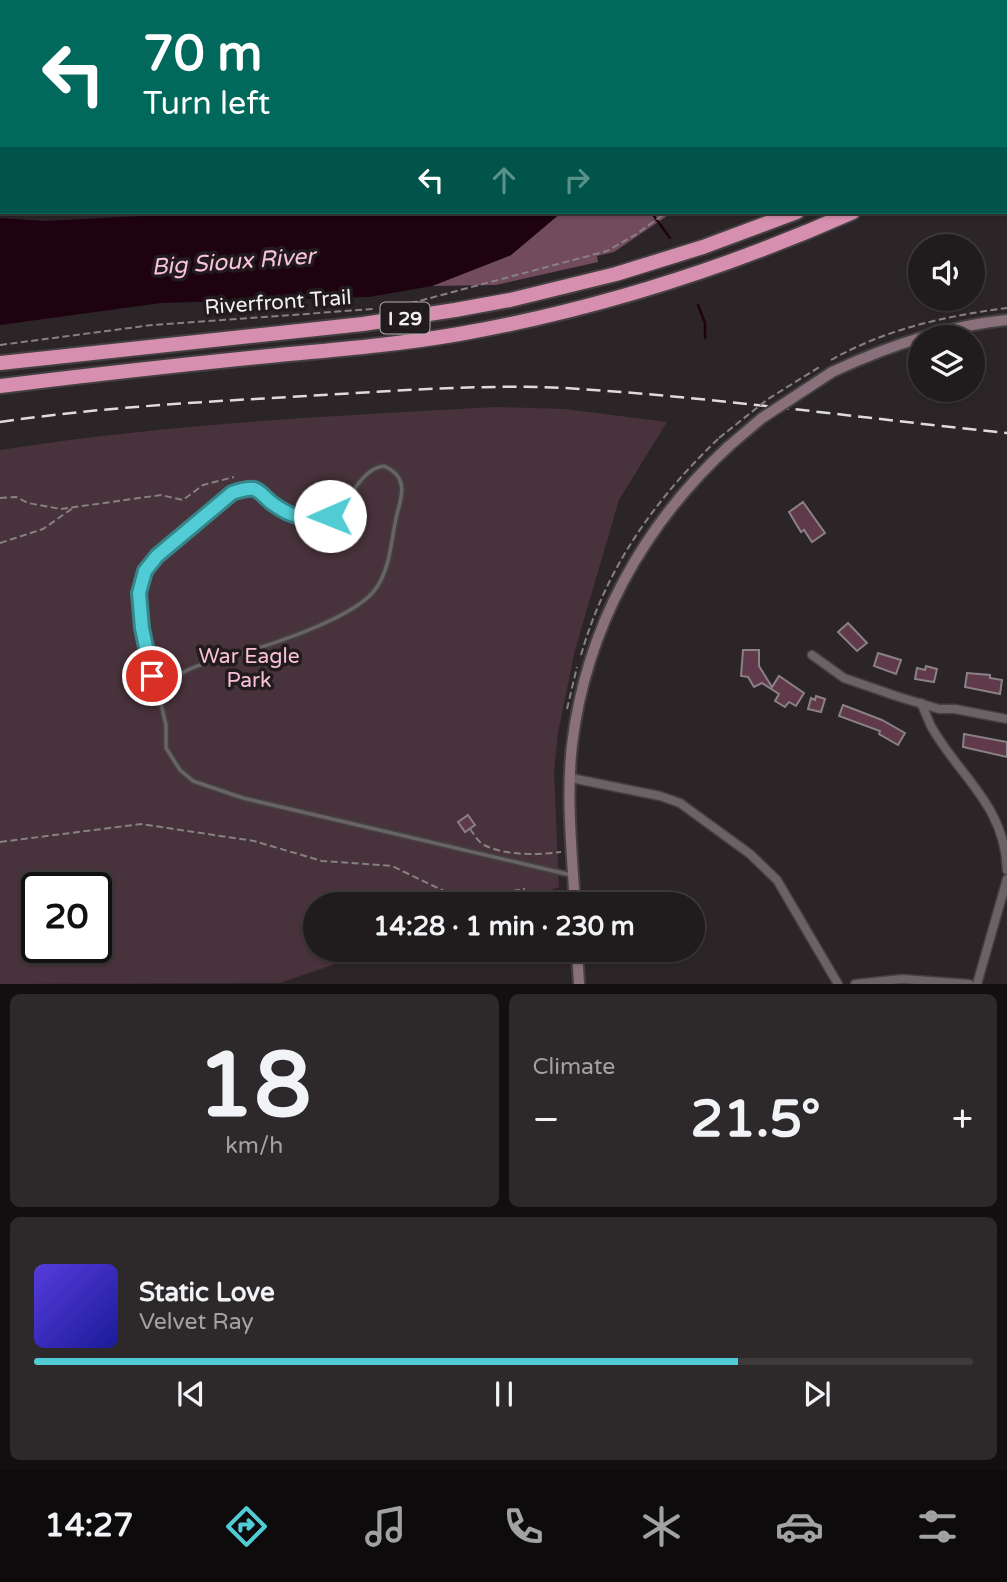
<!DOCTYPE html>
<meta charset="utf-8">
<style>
:root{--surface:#201c1d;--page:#2d292a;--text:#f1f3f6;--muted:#a2a1a4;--line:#3d3a3b;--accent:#51ccd4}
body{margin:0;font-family:"Varela Round",sans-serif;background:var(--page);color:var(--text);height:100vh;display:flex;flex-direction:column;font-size:26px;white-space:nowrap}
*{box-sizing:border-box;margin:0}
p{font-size:23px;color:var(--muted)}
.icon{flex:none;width:38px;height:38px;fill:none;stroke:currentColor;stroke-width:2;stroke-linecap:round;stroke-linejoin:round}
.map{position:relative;height:984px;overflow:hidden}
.panel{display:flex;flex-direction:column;gap:10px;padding:10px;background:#120f10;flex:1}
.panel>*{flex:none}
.top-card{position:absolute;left:0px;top:0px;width:1008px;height:214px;box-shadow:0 2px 5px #0004,0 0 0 2px var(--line);background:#00695c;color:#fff;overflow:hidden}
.controls{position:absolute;left:908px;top:234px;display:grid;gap:14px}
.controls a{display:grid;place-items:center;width:77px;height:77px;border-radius:50%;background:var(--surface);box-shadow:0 2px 5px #0004,0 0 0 2px var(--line);font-size:35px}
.speed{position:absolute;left:21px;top:872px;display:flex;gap:14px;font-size:35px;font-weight:700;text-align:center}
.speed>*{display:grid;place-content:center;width:91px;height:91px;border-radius:50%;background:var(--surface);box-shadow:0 2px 5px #0004,0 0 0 2px var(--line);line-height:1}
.speed .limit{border:4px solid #111;border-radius:10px;background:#fff;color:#111}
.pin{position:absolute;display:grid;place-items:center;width:60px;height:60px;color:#fff;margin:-30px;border:4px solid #fff;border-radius:50%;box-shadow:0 2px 7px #0007}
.me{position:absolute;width:77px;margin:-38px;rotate:269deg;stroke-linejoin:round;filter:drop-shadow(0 0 5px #0008)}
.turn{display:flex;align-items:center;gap:24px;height:147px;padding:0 28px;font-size:32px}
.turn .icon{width:91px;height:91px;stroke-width:2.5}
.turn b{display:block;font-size:49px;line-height:60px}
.lanes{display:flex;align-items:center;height:66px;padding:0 28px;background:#0003;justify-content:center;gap:35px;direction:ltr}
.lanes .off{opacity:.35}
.big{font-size:52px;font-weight:700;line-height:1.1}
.panel .card{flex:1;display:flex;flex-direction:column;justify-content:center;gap:10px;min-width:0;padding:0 24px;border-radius:10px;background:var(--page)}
.panel .dial{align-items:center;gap:0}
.dial b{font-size:91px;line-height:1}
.song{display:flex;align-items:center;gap:21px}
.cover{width:84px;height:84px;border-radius:10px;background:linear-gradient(135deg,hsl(250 70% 55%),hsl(240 70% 35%))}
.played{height:7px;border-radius:4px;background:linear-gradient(90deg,var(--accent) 75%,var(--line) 75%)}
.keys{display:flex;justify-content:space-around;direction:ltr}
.heat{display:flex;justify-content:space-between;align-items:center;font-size:38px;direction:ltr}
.panel .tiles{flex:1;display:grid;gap:10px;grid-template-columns:1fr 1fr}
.card:last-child{grid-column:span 2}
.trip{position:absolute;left:303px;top:892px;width:402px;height:70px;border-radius:35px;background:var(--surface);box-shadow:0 2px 5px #0004,0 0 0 2px var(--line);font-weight:700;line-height:70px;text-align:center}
.menu{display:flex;height:112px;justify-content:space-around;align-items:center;background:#0d0b0c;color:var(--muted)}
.menu .icon{width:49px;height:49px}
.menu .selected{color:var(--accent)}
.menu b{font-size:32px;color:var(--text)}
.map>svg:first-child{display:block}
.green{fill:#48323b;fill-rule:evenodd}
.forest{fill:#724b5c}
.water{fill:#1e0210}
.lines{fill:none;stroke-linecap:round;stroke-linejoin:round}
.stream{stroke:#1e0210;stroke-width:2.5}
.building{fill:#603a4b;stroke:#898184;stroke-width:2}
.lane-casing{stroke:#444042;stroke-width:7}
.street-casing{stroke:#444042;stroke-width:11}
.secondary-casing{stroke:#444042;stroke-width:14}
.highway-casing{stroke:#444042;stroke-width:18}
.path{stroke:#868183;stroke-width:2;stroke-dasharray:7 3.5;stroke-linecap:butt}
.lane{stroke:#6a6365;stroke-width:3.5}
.street{stroke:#6a6365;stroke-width:8}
.secondary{stroke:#8a707b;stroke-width:10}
.highway{stroke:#d68fae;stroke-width:14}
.rail{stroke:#dfdbdd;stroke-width:2.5;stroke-dasharray:14 7;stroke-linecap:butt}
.secondary-bridge-casing{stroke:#444042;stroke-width:14;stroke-linecap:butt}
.path-bridge{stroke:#868183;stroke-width:2;stroke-dasharray:7 3.5;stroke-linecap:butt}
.secondary-bridge{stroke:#8a707b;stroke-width:10}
.route-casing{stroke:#35858a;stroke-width:18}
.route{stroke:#51ccd4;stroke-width:12}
.labels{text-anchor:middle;stroke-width:7;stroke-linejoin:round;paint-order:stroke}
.shield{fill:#211b1e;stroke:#b5b0b2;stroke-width:2}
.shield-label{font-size:19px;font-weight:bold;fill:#f4f0f2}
.street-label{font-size:21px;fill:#f4f0f2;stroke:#211b1e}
.park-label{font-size:21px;fill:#f7c0d7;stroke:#211b1e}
.water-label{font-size:23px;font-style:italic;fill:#fbc3db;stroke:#211b1e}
</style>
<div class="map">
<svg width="1007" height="984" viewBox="0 0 1007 984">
<rect width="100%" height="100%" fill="#2b2527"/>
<!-- green -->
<path class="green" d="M 496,407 L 565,409 L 667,422 L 619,500 L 575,650 L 558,733 L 554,771 L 559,887 L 508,905 L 315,905 L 315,950 L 376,950 L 280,983 L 0,984 L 0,450 C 164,424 330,416 496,407 ZM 37,887 L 96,887 L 96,947 L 37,947 Z"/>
<!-- forest -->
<g class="forest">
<path d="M 0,0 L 502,0 L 2,2 L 2,184 Z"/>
<path d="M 774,0 L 975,0 L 772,2 Z"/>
<path d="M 562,212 L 678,212 L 670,214 L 614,252 L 597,256 L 598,262 L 496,285 L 432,286 L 511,255 Z"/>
</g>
<!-- water -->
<g class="water">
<path d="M 502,0 L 774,0 L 501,2 Z"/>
<path d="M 215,212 L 562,212 L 511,255 L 432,286 L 369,297 L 161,303 L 0,325 L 0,218 L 46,221 Z"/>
</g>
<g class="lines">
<!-- stream -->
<g class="stream">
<path d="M 651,212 L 670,238"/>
<path d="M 698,305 L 705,323 L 705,338"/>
</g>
</g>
<!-- building -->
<g class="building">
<path d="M 803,502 L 825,533 L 812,542 L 804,530 L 801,532 L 789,512 Z"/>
<path d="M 848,623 L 867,643 L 857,651 L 838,632 Z"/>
<path d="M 743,650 L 759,650 L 759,666 L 772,687 L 779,676 L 804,693 L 796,706 L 789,702 L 785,707 L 775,701 L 779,694 L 762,683 L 754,687 L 748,677 L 741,676 Z"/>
<path d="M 878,653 L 901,660 L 896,674 L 874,666 Z"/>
<path d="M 926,666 L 937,669 L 934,682 L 915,679 L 917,668 L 925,670 Z"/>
<path d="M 967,673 L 990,675 L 990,678 L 1002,680 L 1000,694 L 965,687 Z"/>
<path d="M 816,696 L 825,699 L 821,712 L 808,709 L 811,698 L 815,700 Z"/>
<path d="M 843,705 L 882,720 L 905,733 L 898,745 L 879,734 L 880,731 L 839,716 Z"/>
<path d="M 964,734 L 1007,742 L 1007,757 L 963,747 Z"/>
<path d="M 468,815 L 475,825 L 465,832 L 458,822 Z"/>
</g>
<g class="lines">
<!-- lane casing -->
<g class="lane-casing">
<g id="lane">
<path d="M 384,466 C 405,475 404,490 398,510 C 391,535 392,564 377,587 C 358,617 273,644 239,654 C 217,660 186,666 170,682 C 165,686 163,694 160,700 C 150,670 128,595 147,568 C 160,549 182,536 200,522 C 220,505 225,490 253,489 C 266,497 276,509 290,514 C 350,541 346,471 384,466 Z"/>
<path d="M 160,700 L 166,725 L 166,748 L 180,770 L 193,781 L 243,798 L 571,875"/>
</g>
</g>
<!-- street casing -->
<g class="street-casing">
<g id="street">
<path d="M 812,655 L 844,678 L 899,697 L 939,709 L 955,709 L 1007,719"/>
<path d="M 921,703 C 925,711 928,720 932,728 C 961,778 1005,806 1007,870"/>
<path d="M 571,778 L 660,796 L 680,803 L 750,854 L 777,880 L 838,984"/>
<path d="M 855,984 L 902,979 L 969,984"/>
<path d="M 977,984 L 1007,879"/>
</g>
</g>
<!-- secondary casing -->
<g class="secondary-casing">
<g id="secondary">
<path d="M 832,372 C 888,346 945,326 1007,320"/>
<path d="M 575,905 C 572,852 566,798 572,745 C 586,628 643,525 729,446"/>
<path d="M 577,950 L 579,984"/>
</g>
</g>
<!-- highway casing -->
<g class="highway-casing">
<g id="highway">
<path d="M 1006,113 L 1007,113"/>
<path d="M 1006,138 L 1007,138"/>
<path d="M 0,363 L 363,324 L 455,310 L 510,300 L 616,274 L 703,247 L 797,212"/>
<path d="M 0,386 C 90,375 179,365 269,356 C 332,350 396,345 459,334 C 595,310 727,268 853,212"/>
</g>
</g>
<!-- path -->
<g class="path">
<path d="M 7,0 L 8,2"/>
<path d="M 232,2 L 234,0"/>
<path d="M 357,2 L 357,0"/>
<path d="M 878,2 L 881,0"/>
<path d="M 400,306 L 607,251 L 635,235 L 667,212"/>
<path d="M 0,345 L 152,325 L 374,309"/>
<path d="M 831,360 C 886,329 945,316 1007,308"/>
<path d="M 0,498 L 16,497 L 28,503 L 61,509 L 161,495 L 183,500 L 203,485 L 234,477"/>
<path d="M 0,543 L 43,529 L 73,508"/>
<path d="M 581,655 C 606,568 654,500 719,438"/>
<path d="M 567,709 L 577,667"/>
<path d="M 470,829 C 474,834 478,842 484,845 C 506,856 537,855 561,852"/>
<path d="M 0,842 L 141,824 L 254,841 L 322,861 L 392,866 L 450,894 L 488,895 L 525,889"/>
</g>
<!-- lane -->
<use href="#lane" class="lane"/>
<!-- street -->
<use href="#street" class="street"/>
<!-- secondary -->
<use href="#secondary" class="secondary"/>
<!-- highway -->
<use href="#highway" class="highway"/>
<!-- rail -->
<path class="rail" d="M 0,422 C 102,407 203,402 306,396 C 392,391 479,384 565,388 C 713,397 860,418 1007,433"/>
<!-- secondary-bridge casing -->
<g class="secondary-bridge-casing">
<path id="secondary-bridge" d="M 729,446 L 762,418 L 832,372"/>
</g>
<!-- path-bridge -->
<path class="path-bridge" d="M 719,438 L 768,399 L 821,366"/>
<!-- secondary-bridge -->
<use href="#secondary-bridge" class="secondary-bridge"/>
</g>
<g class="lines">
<!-- route casing -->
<g class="route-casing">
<path id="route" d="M 152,676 L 142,628 L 139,593 L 145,571 L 157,556 L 232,493 C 238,491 247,488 254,489 C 261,491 266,499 272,503 C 290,517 308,522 330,516"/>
</g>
<!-- route -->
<use href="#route" class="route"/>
</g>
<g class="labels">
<!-- shield labels -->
<rect class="shield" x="380.5" y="302.5" width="49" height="31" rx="5"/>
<g class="shield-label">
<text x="405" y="325">I 29</text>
</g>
<!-- street labels -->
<g class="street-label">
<text transform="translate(278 302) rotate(-4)" y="7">Riverfront Trail</text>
</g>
<!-- park labels -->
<g class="park-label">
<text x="249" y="663">War Eagle<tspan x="249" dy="24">Park</tspan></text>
</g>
<!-- water labels -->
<g class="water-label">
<text transform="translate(233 261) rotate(-4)" y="8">Big Sioux River</text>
</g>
</g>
</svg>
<div class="controls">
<a><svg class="icon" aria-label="sound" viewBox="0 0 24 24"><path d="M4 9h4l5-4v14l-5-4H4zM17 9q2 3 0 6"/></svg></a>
<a><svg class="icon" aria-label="layers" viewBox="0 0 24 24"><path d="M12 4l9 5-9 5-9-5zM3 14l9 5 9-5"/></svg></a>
</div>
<div class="speed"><div class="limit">20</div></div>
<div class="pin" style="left:152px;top:676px;background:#d93025"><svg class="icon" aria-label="arrive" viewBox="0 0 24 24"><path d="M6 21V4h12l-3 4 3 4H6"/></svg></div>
<svg class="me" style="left:330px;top:516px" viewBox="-20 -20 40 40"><circle r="19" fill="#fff"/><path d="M0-13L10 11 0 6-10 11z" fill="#51ccd4"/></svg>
<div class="trip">14:28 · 1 min · 230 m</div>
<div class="top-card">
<div class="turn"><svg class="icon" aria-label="left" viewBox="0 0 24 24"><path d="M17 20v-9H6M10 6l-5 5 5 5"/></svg><div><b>70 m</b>Turn left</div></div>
<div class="lanes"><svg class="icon" aria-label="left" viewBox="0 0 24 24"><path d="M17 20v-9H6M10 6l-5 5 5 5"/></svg><svg class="icon off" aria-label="ahead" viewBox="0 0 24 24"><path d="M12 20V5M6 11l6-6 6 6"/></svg><svg class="icon off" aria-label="right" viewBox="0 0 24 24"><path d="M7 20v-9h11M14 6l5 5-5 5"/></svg></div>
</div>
</div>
<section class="panel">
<div class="tiles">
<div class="card dial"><b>18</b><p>km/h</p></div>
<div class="card"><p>Climate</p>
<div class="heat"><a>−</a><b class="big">21.5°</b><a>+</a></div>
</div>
<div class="card">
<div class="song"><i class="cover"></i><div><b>Static Love</b><p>Velvet Ray</p></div></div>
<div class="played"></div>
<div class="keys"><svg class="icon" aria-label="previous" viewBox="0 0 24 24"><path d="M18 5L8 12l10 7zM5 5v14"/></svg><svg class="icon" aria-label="pause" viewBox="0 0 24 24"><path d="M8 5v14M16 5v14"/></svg><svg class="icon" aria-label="next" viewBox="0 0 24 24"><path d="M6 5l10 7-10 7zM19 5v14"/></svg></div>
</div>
</div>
</section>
<nav class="menu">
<b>14:27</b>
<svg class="icon selected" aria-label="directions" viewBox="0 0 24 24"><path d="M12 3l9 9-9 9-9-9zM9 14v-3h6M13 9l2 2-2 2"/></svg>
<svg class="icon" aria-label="music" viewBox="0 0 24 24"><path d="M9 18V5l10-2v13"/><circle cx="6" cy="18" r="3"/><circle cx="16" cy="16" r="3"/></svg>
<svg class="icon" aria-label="phone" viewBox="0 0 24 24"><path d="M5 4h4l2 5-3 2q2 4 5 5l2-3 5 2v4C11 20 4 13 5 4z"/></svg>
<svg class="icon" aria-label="climate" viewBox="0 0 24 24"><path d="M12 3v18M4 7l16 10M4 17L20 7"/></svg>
<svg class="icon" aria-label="car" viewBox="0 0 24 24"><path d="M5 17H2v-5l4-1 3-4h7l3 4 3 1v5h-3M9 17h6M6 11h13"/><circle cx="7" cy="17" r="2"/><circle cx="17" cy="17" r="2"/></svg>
<svg class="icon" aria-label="filters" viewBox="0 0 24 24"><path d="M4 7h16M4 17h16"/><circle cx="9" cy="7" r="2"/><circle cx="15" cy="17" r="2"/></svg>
</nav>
